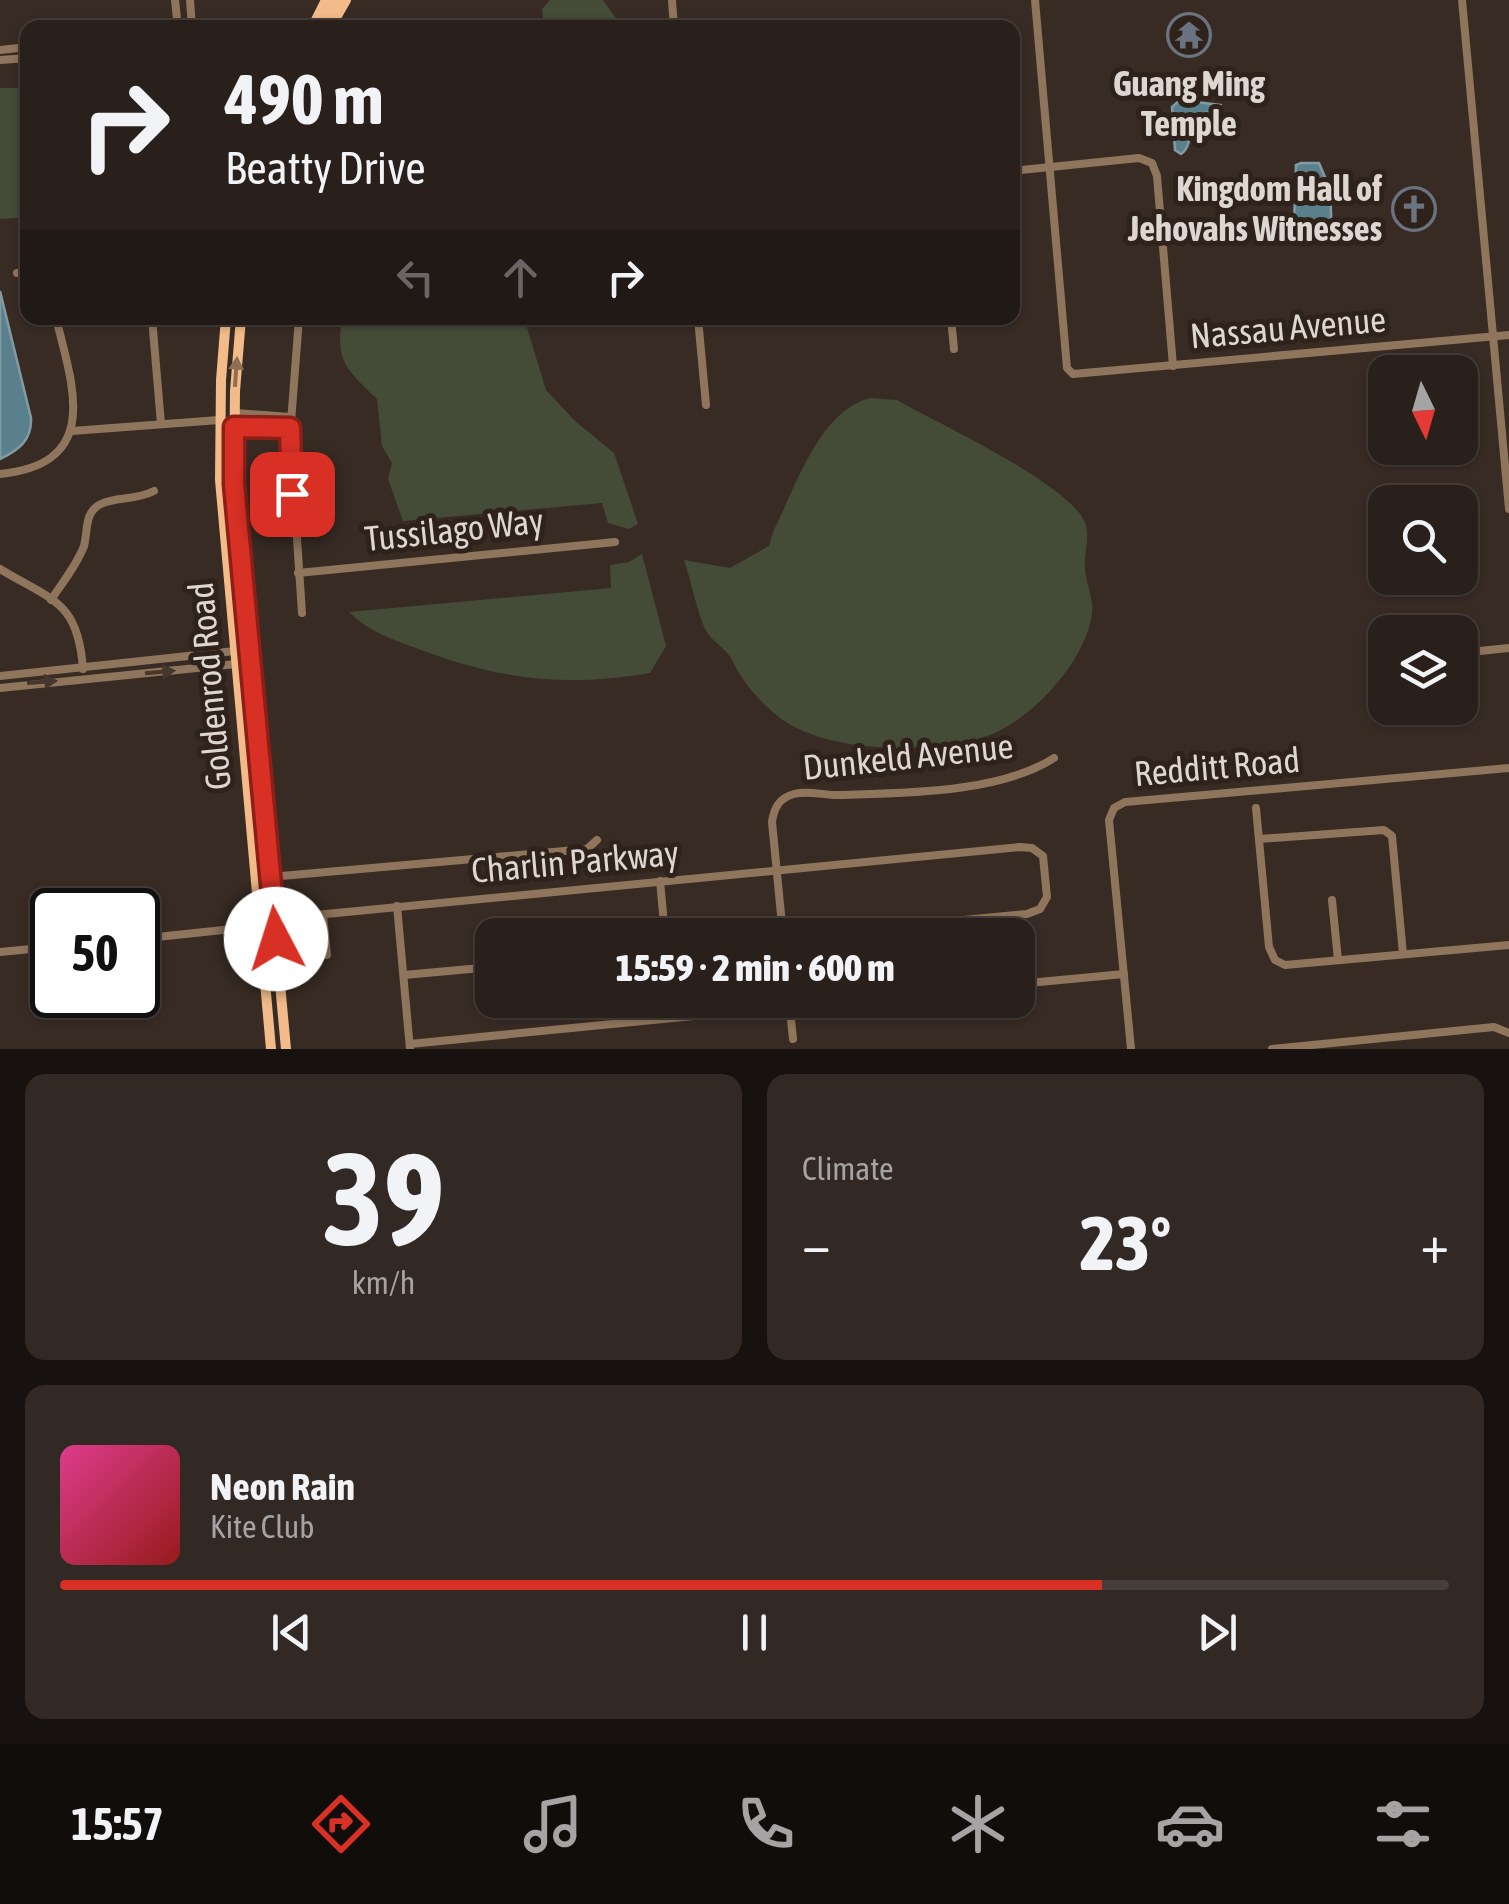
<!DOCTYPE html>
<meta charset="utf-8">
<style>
:root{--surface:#2a201b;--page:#322824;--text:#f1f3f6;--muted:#a5a3a3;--line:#463e3a;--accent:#d93025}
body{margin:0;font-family:"Asap Condensed",sans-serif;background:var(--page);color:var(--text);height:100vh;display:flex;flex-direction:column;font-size:38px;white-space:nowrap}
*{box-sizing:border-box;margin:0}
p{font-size:32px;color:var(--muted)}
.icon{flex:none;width:55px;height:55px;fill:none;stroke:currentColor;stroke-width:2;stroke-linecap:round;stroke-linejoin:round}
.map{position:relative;height:1049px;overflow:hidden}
.panel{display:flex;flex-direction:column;gap:25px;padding:25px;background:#17120f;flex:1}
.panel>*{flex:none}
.hud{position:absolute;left:20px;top:20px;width:1000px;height:305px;border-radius:20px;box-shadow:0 2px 8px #0004,0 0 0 2px var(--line);background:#2a201b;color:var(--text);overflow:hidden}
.needle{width:65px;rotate:175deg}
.controls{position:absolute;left:1368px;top:355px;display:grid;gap:20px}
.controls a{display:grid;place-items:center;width:110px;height:110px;border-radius:20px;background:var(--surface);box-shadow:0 2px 8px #0004,0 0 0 2px var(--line);font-size:50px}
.speed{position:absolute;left:30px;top:888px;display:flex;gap:20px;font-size:50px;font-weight:700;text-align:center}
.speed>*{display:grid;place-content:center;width:130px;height:130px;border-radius:50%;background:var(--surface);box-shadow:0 2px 8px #0004,0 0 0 2px var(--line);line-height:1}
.speed .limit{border:5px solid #111;border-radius:15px;background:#fff;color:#111}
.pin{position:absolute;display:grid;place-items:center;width:85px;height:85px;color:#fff;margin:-42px;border-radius:20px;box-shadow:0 5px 15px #0006}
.me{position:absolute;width:110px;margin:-55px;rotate:355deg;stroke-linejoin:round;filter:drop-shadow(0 0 8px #0008)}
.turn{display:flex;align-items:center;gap:35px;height:210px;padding:0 40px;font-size:45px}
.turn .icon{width:130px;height:130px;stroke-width:2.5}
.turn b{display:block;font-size:70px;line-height:85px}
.lanes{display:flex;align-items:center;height:95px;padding:0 40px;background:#0003;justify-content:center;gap:50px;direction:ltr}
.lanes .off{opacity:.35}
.big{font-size:75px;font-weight:800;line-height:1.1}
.panel .widget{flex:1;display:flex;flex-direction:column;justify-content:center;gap:15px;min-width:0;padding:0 35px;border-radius:20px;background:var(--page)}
.panel .dial{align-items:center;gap:0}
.dial b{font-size:130px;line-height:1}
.song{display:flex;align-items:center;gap:30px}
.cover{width:120px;height:120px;border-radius:15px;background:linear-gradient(135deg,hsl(330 70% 55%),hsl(0 70% 35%))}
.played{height:10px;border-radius:5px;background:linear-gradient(90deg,var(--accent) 75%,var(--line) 75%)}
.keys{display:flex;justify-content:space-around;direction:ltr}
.heat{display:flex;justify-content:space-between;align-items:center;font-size:55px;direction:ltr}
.panel .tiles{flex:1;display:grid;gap:25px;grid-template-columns:1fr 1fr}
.widget:last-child{grid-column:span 2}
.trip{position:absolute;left:475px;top:918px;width:560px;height:100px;border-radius:20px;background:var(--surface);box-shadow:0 2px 8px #0004,0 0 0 2px var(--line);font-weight:800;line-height:100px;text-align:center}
.tab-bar{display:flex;height:160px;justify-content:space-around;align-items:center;background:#110d0b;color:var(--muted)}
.tab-bar .icon{width:70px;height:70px}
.tab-bar .on{color:var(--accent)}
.tab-bar b{font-size:45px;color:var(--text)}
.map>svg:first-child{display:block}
.green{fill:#444c38}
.water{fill:#5a808d;stroke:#829aa1;stroke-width:2.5}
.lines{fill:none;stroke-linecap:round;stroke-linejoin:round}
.minor{stroke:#90755d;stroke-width:8}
.major{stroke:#f2bb89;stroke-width:10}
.oneway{fill:#906e52}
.oneway2{fill:#46372c}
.route-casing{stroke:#8d1f18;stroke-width:25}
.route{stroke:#d93025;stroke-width:18}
.labels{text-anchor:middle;stroke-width:10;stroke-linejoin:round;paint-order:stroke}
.poi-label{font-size:35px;font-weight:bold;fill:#ded6d1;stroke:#2e221b}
.street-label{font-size:35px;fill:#ded6d1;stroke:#2e221b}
</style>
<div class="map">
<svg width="1509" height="1049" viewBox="0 0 1509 1049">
<rect width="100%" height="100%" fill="#382b24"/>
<!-- green -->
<g class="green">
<path d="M 550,0 L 603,0 L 622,27 L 544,27 L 542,9 Z"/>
<path d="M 0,88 L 22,88 L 27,92 L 27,217 L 0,219 Z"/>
<path d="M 342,318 L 524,318 L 546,390 L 575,421 L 614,453 L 638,524 L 629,529 L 608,523 L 602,503 L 403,521 L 388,479 L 392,463 L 382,446 L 377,399 C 347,370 335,362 342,318 Z"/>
<path d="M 870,398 L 897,400 C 941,425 1058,479 1082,517 C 1093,534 1083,551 1085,569 C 1086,583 1094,600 1092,614 C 1085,662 1032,720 987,736 C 932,754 828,754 780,718 C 764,705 750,691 739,673 C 735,667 733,660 728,654 C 722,646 712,641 707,632 C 699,620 690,577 684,560 L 730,568 L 769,546 L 773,532 C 796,487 819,411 870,398 Z"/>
<path d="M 642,554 L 666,646 L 650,673 C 564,688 497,679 416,648 C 389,638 370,632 349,612 L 611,588 L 610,565 L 629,562 Z"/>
</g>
<!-- water -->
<g class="water">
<path d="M 1180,100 L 1220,105 L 1215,111 L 1195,115 C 1188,127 1193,146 1181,154 L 1175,150 L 1172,107 Z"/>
<path d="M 1301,163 L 1319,163 L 1330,189 L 1332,236 L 1303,234 L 1294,225 L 1296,165 Z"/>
<path d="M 0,291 L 31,418 C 32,440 19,450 0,459 Z"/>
</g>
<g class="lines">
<!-- minor -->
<g class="minor">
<path d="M 175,0 L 178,28"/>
<path d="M 190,0 L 192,28"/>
<path d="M 672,0 L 674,28"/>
<path d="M 1035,0 L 1067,368 L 1073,374 L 1509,335"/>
<path d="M 1462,0 L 1509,509"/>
<path d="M 0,50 L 28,47"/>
<path d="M 0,60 L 28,58"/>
<path d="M 1012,171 L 1139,158 L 1152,163 L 1157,176 L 1173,366"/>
<path d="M 17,273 L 28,272"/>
<path d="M 152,318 L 161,424"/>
<path d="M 299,318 L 290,435 L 302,613"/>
<path d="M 698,318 L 706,405"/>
<path d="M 951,318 L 954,349"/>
<path d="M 235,413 L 290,417"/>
<path d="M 234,427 L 290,428"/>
<path d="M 72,431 L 219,420"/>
<path d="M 0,474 C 102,464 73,387 56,318"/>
<path d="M 0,569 C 53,601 78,601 83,669"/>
<path d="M 298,573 L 615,542"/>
<path d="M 51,600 C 62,583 77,565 84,546 C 88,531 84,512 101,504 C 117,496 134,501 154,491"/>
<path d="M 1460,653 L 1509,648"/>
<path d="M 0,676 L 235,651"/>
<path d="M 0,688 L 236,664"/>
<path d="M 1420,708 L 1425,718 L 1432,721 L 1466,718 L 1472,711 L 1469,652"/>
<path d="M 1256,808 L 1269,947 L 1275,960 L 1285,965 L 1509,945"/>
<path d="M 1259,839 L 1384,830 L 1392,836 L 1403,954"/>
<path d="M 270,877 L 587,849 L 597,840"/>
<path d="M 660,881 L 665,935"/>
<path d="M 1332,900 L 1338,960"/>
<path d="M 397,906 L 410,1049"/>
<path d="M 323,915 L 327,955"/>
<path d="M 783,935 L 772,822 C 774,808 779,798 794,794 C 809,790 826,796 841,795 C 906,793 999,793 1054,758"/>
<path d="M 138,939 L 260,926 L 274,919 L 1020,847 L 1032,848 L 1043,856 L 1047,897 L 1040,909 L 1027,914 L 807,935"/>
<path d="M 0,952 L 52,947"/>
<path d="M 404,975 L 492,967"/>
<path d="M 1018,984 L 1124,974"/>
<path d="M 671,1000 L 673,1018"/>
<path d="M 789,1000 L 793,1039"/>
<path d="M 410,1044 L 856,1000"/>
<path d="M 1131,1049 L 1109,820 L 1114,808 L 1125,802 L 1509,768"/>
<path d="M 1272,1049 L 1494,1027 L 1509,1033"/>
</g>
<!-- major -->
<g class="major">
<path d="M 312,28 L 326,0"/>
<path d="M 322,28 L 336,0"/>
<path d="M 330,28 L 346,0"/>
<path d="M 226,318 L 221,380 L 220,480 L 271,1049"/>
<path d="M 241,318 L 235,391 L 234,483 L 286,1049"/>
</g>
</g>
<!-- one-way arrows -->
<defs><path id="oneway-solid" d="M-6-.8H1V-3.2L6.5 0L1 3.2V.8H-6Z" transform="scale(2.5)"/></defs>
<use class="oneway" href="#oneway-solid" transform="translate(236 372) rotate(-86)"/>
<g class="oneway2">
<use href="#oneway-solid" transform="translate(160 672) rotate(-5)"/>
<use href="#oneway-solid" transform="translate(42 682) rotate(-4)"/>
</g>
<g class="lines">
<!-- route casing -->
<g class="route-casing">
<path id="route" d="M 276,939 L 234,484 L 234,427 L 290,428 L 292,494"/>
</g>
<!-- route -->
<use href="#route" class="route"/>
</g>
<!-- icons -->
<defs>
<g id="temple-ring" transform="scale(2.25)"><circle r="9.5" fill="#2e221b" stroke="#6b7280" stroke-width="1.5"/><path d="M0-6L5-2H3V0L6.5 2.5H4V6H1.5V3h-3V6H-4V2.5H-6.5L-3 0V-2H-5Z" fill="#6b7280"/></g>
<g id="church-ring" transform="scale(2.25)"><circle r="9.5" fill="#2e221b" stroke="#6b7280" stroke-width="1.5"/><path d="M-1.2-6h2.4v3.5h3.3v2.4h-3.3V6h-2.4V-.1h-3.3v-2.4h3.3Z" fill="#6b7280"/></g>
</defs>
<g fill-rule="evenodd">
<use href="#temple-ring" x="1189" y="35"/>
<use href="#church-ring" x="1414" y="209"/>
</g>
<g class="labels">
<!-- poi labels -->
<g class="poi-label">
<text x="1189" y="96">Guang Ming<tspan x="1189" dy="40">Temple</tspan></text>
<text x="1382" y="201" text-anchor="end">Kingdom Hall of<tspan x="1382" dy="40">Jehovahs Witnesses</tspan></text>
</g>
<!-- street labels -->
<g class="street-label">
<text transform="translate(1288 328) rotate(-5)" y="12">Nassau Avenue</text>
<text transform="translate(454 530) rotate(-6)" y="12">Tussilago Way</text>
<text transform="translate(210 686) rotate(-95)" y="12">Goldenrod Road</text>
<text transform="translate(908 757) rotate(-6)" y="12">Dunkeld Avenue</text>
<text transform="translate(1217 767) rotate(-5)" y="12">Redditt Road</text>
<text transform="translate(575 862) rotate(-5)" y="12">Charlin Parkway</text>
</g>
</g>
</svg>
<div class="controls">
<a><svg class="needle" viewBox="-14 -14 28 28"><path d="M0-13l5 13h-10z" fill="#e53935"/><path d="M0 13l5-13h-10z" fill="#a5a3a3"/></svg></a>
<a><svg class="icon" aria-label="search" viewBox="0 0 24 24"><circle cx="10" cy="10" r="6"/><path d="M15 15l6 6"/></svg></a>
<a><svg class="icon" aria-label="layers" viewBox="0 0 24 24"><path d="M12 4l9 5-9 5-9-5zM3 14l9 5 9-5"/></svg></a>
</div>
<div class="speed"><div class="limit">50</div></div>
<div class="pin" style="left:292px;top:494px;background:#d93025"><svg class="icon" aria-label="arrive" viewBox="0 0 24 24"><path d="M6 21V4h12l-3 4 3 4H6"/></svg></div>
<svg class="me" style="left:276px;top:939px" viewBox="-20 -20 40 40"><circle r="19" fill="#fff"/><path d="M0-13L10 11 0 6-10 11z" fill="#d93025"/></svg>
<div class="trip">15:59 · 2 min · 600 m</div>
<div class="hud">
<div class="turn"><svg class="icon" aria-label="right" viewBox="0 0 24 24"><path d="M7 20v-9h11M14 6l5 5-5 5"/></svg><div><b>490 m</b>Beatty Drive</div></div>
<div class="lanes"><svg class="icon off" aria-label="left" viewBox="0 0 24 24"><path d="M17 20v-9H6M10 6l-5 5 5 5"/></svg><svg class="icon off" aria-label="ahead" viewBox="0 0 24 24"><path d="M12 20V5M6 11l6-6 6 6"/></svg><svg class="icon" aria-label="right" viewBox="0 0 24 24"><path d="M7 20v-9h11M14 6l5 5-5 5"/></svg></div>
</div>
</div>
<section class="panel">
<div class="tiles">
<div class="widget dial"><b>39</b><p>km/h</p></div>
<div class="widget"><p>Climate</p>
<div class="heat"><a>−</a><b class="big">23°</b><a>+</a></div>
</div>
<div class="widget">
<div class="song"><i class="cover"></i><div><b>Neon Rain</b><p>Kite Club</p></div></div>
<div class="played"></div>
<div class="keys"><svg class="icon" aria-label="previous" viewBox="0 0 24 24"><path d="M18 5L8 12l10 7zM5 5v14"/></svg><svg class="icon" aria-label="pause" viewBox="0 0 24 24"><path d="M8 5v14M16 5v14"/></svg><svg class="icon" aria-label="next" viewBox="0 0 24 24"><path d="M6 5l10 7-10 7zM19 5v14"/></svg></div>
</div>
</div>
</section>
<nav class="tab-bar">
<b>15:57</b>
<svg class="icon on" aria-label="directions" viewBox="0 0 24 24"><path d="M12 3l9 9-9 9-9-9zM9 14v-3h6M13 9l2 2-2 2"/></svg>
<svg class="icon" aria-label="music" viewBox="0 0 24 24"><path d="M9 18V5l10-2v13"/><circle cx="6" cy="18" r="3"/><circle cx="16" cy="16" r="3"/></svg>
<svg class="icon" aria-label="phone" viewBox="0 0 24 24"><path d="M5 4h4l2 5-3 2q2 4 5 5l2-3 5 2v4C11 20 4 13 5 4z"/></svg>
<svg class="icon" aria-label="climate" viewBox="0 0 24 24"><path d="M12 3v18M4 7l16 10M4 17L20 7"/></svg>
<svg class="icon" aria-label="car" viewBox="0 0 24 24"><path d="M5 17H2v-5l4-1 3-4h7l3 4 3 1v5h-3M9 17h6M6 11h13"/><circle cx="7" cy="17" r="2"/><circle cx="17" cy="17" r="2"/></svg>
<svg class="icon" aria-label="filters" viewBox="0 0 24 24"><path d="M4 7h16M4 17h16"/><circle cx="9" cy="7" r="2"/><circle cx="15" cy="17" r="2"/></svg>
</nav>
